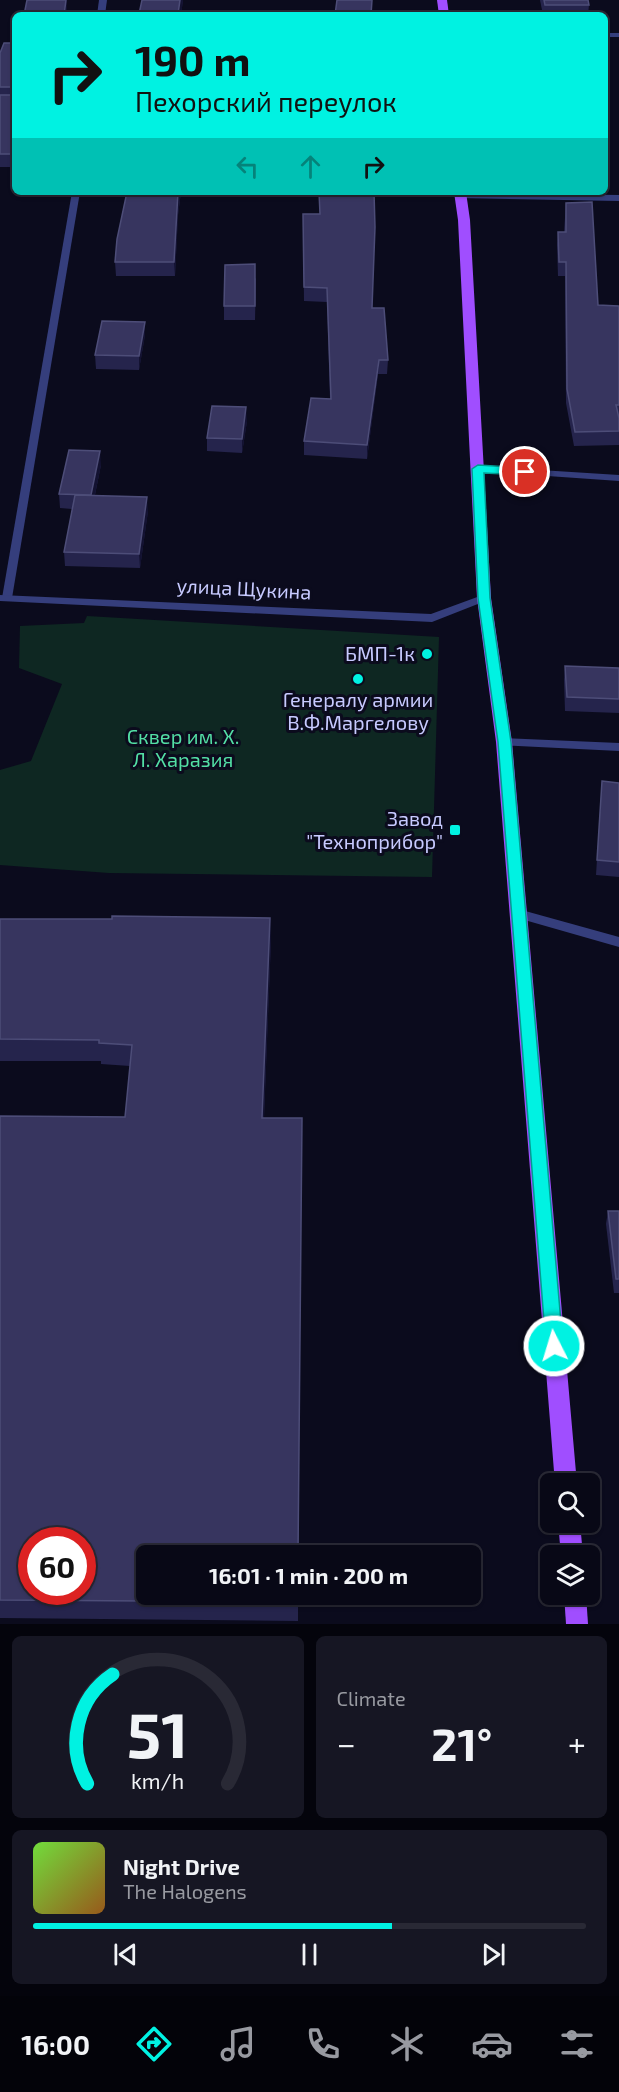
<!DOCTYPE html>
<meta charset="utf-8">
<style>
:root{--surface:#080816;--page:#161623;--text:#f1f3f6;--muted:#989aa1;--line:#292935;--accent:#00f2e2}
body{margin:0;font-family:"Exo 2",sans-serif;background:var(--page);color:var(--text);height:100vh;display:flex;flex-direction:column;font-size:22px;white-space:nowrap}
*{box-sizing:border-box;margin:0}
p{font-size:20px;color:var(--muted)}
.icon{flex:none;width:33px;height:33px;fill:none;stroke:currentColor;stroke-width:2;stroke-linecap:round;stroke-linejoin:round}
.map{position:relative;height:1624px;overflow:hidden}
.sheet{display:flex;flex-direction:column;gap:12px;padding:12px;background:#04040c;flex:1}
.sheet>*{flex:none}
.guide{position:absolute;left:12px;top:12px;width:596px;height:183px;border-radius:9px;box-shadow:0 2px 4px #0004,0 0 0 2px var(--line);background:#00f2e2;color:#111;overflow:hidden}
.buttons{position:absolute;left:540px;top:1473px;display:grid;gap:12px}
.buttons a{display:grid;place-items:center;width:60px;height:60px;border-radius:9px;background:var(--surface);box-shadow:0 2px 4px #0004,0 0 0 2px var(--line);font-size:30px}
.speed{position:absolute;left:18px;top:1527px;display:flex;gap:12px;font-size:30px;font-weight:700;text-align:center}
.speed>*{display:grid;place-content:center;width:78px;height:78px;border-radius:50%;background:var(--surface);box-shadow:0 2px 4px #0004,0 0 0 2px var(--line);line-height:1}
.speed .limit{border:9px solid #d22;background:#fff;color:#111}
.pin{position:absolute;display:grid;place-items:center;width:51px;height:51px;color:#fff;margin:-26px;border:3px solid #fff;border-radius:50%;box-shadow:0 2px 6px #0007}
.me{position:absolute;width:66px;margin:-33px;rotate:355deg;stroke-linejoin:round;filter:drop-shadow(0 0 4px #0008)}
.turn{display:flex;align-items:center;gap:21px;height:126px;padding:0 24px;font-size:27px}
.turn .icon{width:78px;height:78px;stroke-width:2.5}
.turn b{display:block;font-size:42px;line-height:51px}
.lanes{display:flex;align-items:center;height:57px;padding:0 24px;background:#0003;justify-content:center;gap:30px;direction:ltr}
.lanes .off{opacity:.35}
.big{font-size:45px;font-weight:700;line-height:1.1}
.sheet .tile{flex:1;display:flex;flex-direction:column;justify-content:center;gap:9px;min-width:0;padding:0 21px;border-radius:9px;background:var(--page)}
.sheet .dial{align-items:center;gap:0}
.dial svg{height:156px;overflow:visible;fill:none;stroke:var(--line);stroke-width:7;stroke-linecap:round;text-anchor:middle}
.dial text{fill:var(--text);stroke:none}
.song{display:flex;align-items:center;gap:18px}
.cover{width:72px;height:72px;border-radius:9px;background:linear-gradient(135deg,hsl(100 70% 55%),hsl(30 70% 35%))}
.played{height:6px;border-radius:3px;background:linear-gradient(90deg,var(--accent) 65%,var(--line) 65%)}
.keys{display:flex;justify-content:space-around;direction:ltr}
.heat{display:flex;justify-content:space-between;align-items:center;font-size:33px;direction:ltr}
.sheet .tiles{flex:1;display:grid;gap:12px;grid-template-columns:1fr 1fr}
.tile:last-child{grid-column:span 2}
.trip{position:absolute;left:136px;top:1545px;width:345px;height:60px;border-radius:9px;background:var(--surface);box-shadow:0 2px 4px #0004,0 0 0 2px var(--line);font-weight:700;line-height:60px;text-align:center}
.dock{display:flex;height:96px;justify-content:space-around;align-items:center;background:#030309;color:var(--muted)}
.dock .icon{width:42px;height:42px}
.dock .current{color:var(--accent)}
.dock b{font-size:27px;color:var(--text)}
.map>svg:first-child{display:block}
.green{fill:#0e2722}
.lines{fill:none;stroke-linecap:round;stroke-linejoin:round}
.service{fill:#353e7c;fill-rule:evenodd}
.minor{fill:#353e7c;fill-rule:evenodd}
.tertiary{fill:#353e7c;fill-rule:evenodd}
.primary{fill:#a04eff;fill-rule:evenodd}
.wall{fill:#25244c}
.shaded-wall{fill:#131231}
.building{fill:#37355f;stroke:#4d4d78;stroke-width:1.5;fill-rule:evenodd}
.route{fill:#00f2e2;stroke:#009d93;stroke-width:1.5}
.poi-dot{fill:#00f2e2;stroke:#0b0b1d;stroke-width:2}
.labels{text-anchor:middle;stroke-width:6;stroke-linejoin:round;paint-order:stroke}
.street-label{font-size:20px;fill:#c7caff;stroke:#0b0b1d}
.poi-label{font-size:20px;fill:#c7caff;stroke:#0b0b1d;text-anchor:end}
.park-label{font-size:20px;fill:#53dfa5;stroke:#0b0b1d}
</style>
<div class="map">
<svg width="619" height="1624" viewBox="0 0 619 1624">
<rect width="100%" height="100%" fill="#0b0b1d"/>
<!-- green -->
<path class="green" d="M 87,616 L 439,637 L 432,877 L 109,873 L 0,865 L 0,770 L 31,761 L 62,684 L 19,668 L 20,626 L 84,623 Z"/>
<g class="lines">
<!-- service -->
<g class="service">
<rect x="604" y="33" width="15" height="4"/>
<path d="M 461,193 L 619,195 L 619,201 L 458,198 L 458,194 Z"/>
</g>
<!-- minor -->
<g class="minor">
<path d="M 99,0 L 107,0 L 105,15 L 97,15 Z"/>
<path d="M 72,192 L 80,192 L 12,598 L 7,601 L 2,598 Z"/>
<path d="M 478,466 L 619,475 L 619,481 L 474,471 L 473,469 Z"/>
<path d="M 504,738 L 619,743 L 619,751 L 500,745 L 498,742 Z"/>
<path d="M 518,909 L 619,937 L 619,947 L 514,917 L 512,914 L 514,911 Z"/>
</g>
<!-- tertiary -->
<path class="tertiary" d="M 0,595 L 431,614 L 480,596 L 488,596 L 489,598 L 488,600 L 432,622 L 0,601 Z"/>
<!-- primary -->
<g class="primary">
<path d="M 437,0 L 447,0 L 449,15 L 439,15 Z"/>
<path d="M 454,192 L 466,192 L 470,220 L 491,598 L 512,742 L 577,1484 L 555,1484 L 496,742 L 477,598 L 458,220 Z"/>
<path d="M 558,1522 L 580,1522 L 583,1556 L 561,1556 Z"/>
<path d="M 564,1594 L 586,1594 L 588,1624 L 566,1624 Z"/>
</g>
</g>
<!-- wall -->
<g class="wall">
<path d="M 142,0 L 183,0 L 181,15 L 139,15 Z"/>
<path d="M 540,0 L 588,0 L 589,5 L 588,15 L 543,15 Z"/>
<path d="M 15,43 L 15,158 L 13,167 L 0,167 L 0,53 Z"/>
<path d="M 127,192 L 181,192 L 178,215 L 175,276 L 116,276 L 115,262 Z"/>
<path d="M 566,203 L 598,305 L 619,306 L 619,445 L 574,446 L 566,403 L 565,276 L 558,276 L 557,245 L 558,232 L 564,232 Z"/>
<path d="M 303,214 L 319,214 L 372,308 L 388,360 L 387,374 L 378,374 L 367,459 L 304,455 L 304,441 L 330,399 L 327,302 L 304,301 Z"/>
<path d="M 256,278 L 255,320 L 224,320 L 224,306 Z"/>
<path d="M 145,322 L 145,335 L 139,370 L 96,369 L 95,355 Z"/>
<path d="M 247,421 L 242,453 L 207,451 L 207,438 Z"/>
<path d="M 101,465 L 95,495 L 148,511 L 140,568 L 65,566 L 64,552 L 72,509 L 60,508 L 59,494 Z"/>
<path d="M 565,666 L 619,668 L 619,713 L 565,711 L 564,680 Z"/>
<path d="M 602,781 L 619,783 L 619,877 L 596,875 L 601,795 Z"/>
<path d="M 0,919 L 271,940 L 264,1118 L 298,1594 L 298,1621 L 0,1618 L 0,1116 L 125,1117 L 130,1066 L 101,1064 L 101,1061 L 0,1061 Z"/>
<path d="M 608,1211 L 619,1211 L 619,1293 L 614,1293 L 606,1224 Z"/>
</g>
<!-- shaded-wall -->
<g class="shaded-wall">
<path d="M 66,0 L 67,0 L 67,15 L 64,15 Z"/>
<path d="M 180,0 L 183,0 L 181,15 L 178,15 Z"/>
<path d="M 15,139 L 15,158 L 13,167 L 12,154 Z"/>
<path d="M 178,192 L 181,192 L 178,215 L 175,276 L 174,262 Z"/>
<path d="M 145,322 L 145,335 L 139,370 L 139,356 Z"/>
<path d="M 379,360 L 378,374 L 367,459 L 367,445 Z"/>
<path d="M 246,407 L 247,421 L 242,453 L 242,439 Z"/>
<path d="M 100,451 L 101,465 L 92,509 L 91,495 Z"/>
<path d="M 147,497 L 148,511 L 140,568 L 139,554 Z"/>
<path d="M 270,918 L 271,940 L 263,1139 L 262,1118 Z"/>
</g>
<!-- building -->
<g class="building">
<path d="M 27,0 L 66,0 L 64,15 L 24,15 Z"/>
<path d="M 142,0 L 180,0 L 178,14 L 139,14 Z"/>
<path d="M 337,0 L 372,0 L 371,15 L 335,15 Z"/>
<path d="M 544,0 L 588,0 L 589,5 L 545,5 Z"/>
<path d="M 4,43 L 15,43 L 15,90 L 14,87 L 0,87 L 0,53 Z"/>
<path d="M 15,94 L 15,139 L 12,154 L 0,154 L 0,95 L 14,95 Z"/>
<path d="M 127,192 L 178,192 L 174,262 L 115,262 L 117,239 Z"/>
<path d="M 319,192 L 374,192 L 375,227 L 372,308 L 384,308 L 388,360 L 379,360 L 367,445 L 304,441 L 311,398 L 331,399 L 327,288 L 304,287 L 303,214 L 320,214 Z"/>
<path d="M 592,202 L 598,305 L 619,306 L 619,405 L 616,405 L 619,418 L 619,431 L 575,432 L 567,389 L 566,262 L 559,262 L 558,232 L 566,232 L 566,203 Z"/>
<path d="M 255,264 L 255,306 L 224,306 L 225,265 Z"/>
<path d="M 102,321 L 145,322 L 139,356 L 95,355 Z"/>
<path d="M 212,406 L 246,407 L 242,439 L 207,438 Z"/>
<path d="M 69,450 L 100,451 L 91,495 L 59,494 Z"/>
<path d="M 75,495 L 147,497 L 139,554 L 64,552 Z"/>
<path d="M 565,666 L 619,668 L 619,699 L 567,697 Z"/>
<path d="M 602,781 L 619,783 L 619,862 L 597,860 Z"/>
<path d="M 112,916 L 270,918 L 262,1118 L 302,1118 L 298,1556 L 147,1556 L 147,1594 L 297,1594 L 297,1602 L 0,1600 L 0,1116 L 125,1117 L 132,1045 L 99,1043 L 99,1040 L 0,1039 L 0,919 L 112,919 ZM 32,1540 L 82,1540 L 82,1592 L 32,1592 Z"/>
<path d="M 608,1211 L 619,1211 L 619,1279 L 616,1279 Z"/>
</g>
<!-- route -->
<path class="route" d="M 478,465 L 525,468 L 531,472 L 525,475 L 484,473 L 490,598 L 511,742 L 563,1346 L 560,1351 L 554,1353 L 548,1351 L 546,1346 L 498,742 L 478,598 L 472,469 Z"/>
<!-- markers -->
<g class="poi-dot">
<circle cx="427" cy="654" r="6"/>
<circle cx="358" cy="679" r="6"/>
<rect x="449" y="824" width="12" height="12" rx="3"/>
</g>
<g class="labels">
<!-- street labels -->
<g class="street-label">
<text transform="translate(244 589) rotate(3)" y="7">улица Щукина</text>
</g>
<!-- poi labels -->
<g class="poi-label">
<text x="415" y="661">БМП-1к</text>
<text x="358" y="707" text-anchor="middle">Генералу армии<tspan x="358" dy="23">В.Ф.Маргелову</tspan></text>
<text x="443" y="826">Завод<tspan x="443" dy="23">"Техноприбор"</tspan></text>
</g>
<!-- park labels -->
<g class="park-label">
<text x="183" y="744">Сквер им. Х.<tspan x="183" dy="23">Л. Харазия</tspan></text>
</g>
</g>
</svg>
<div class="buttons">
<a><svg class="icon" aria-label="search" viewBox="0 0 24 24"><circle cx="10" cy="10" r="6"/><path d="M15 15l6 6"/></svg></a>
<a><svg class="icon" aria-label="layers" viewBox="0 0 24 24"><path d="M12 4l9 5-9 5-9-5zM3 14l9 5 9-5"/></svg></a>
</div>
<div class="speed"><div class="limit">60</div></div>
<div class="pin" style="left:525px;top:472px;background:#d93025"><svg class="icon" aria-label="arrive" viewBox="0 0 24 24"><path d="M6 21V4h12l-3 4 3 4H6"/></svg></div>
<svg class="me" style="left:554px;top:1346px" viewBox="-20 -20 40 40"><circle r="17" fill="#00f2e2" stroke="#fff" stroke-width="3"/><path d="M0-11L8 9 0 5-8 9z" fill="#fff"/></svg>
<div class="trip">16:01 · 1 min · 200 m</div>
<div class="guide">
<div class="turn"><svg class="icon" aria-label="right" viewBox="0 0 24 24"><path d="M7 20v-9h11M14 6l5 5-5 5"/></svg><div><b>190 m</b>Пехорский переулок</div></div>
<div class="lanes"><svg class="icon off" aria-label="left" viewBox="0 0 24 24"><path d="M17 20v-9H6M10 6l-5 5 5 5"/></svg><svg class="icon off" aria-label="ahead" viewBox="0 0 24 24"><path d="M12 20V5M6 11l6-6 6 6"/></svg><svg class="icon" aria-label="right" viewBox="0 0 24 24"><path d="M7 20v-9h11M14 6l5 5-5 5"/></svg></div>
</div>
</div>
<section class="sheet">
<div class="tiles">
<div class="tile dial"><svg viewBox="0 0 100 80">
<path d="M14 69A42 42 0 1 1 86 69"/>
<path d="M14 69A42 42 0 0 1 27 13" stroke="#00f2e2"/>
<text x="50" y="56" font-size="32" font-weight="700">51</text>
<text x="50" y="72" font-size="11">km/h</text>
</svg></div>
<div class="tile"><p>Climate</p>
<div class="heat"><a>−</a><b class="big">21°</b><a>+</a></div>
</div>
<div class="tile">
<div class="song"><i class="cover"></i><div><b>Night Drive</b><p>The Halogens</p></div></div>
<div class="played"></div>
<div class="keys"><svg class="icon" aria-label="previous" viewBox="0 0 24 24"><path d="M18 5L8 12l10 7zM5 5v14"/></svg><svg class="icon" aria-label="pause" viewBox="0 0 24 24"><path d="M8 5v14M16 5v14"/></svg><svg class="icon" aria-label="next" viewBox="0 0 24 24"><path d="M6 5l10 7-10 7zM19 5v14"/></svg></div>
</div>
</div>
</section>
<nav class="dock">
<b>16:00</b>
<svg class="icon current" aria-label="directions" viewBox="0 0 24 24"><path d="M12 3l9 9-9 9-9-9zM9 14v-3h6M13 9l2 2-2 2"/></svg>
<svg class="icon" aria-label="music" viewBox="0 0 24 24"><path d="M9 18V5l10-2v13"/><circle cx="6" cy="18" r="3"/><circle cx="16" cy="16" r="3"/></svg>
<svg class="icon" aria-label="phone" viewBox="0 0 24 24"><path d="M5 4h4l2 5-3 2q2 4 5 5l2-3 5 2v4C11 20 4 13 5 4z"/></svg>
<svg class="icon" aria-label="climate" viewBox="0 0 24 24"><path d="M12 3v18M4 7l16 10M4 17L20 7"/></svg>
<svg class="icon" aria-label="car" viewBox="0 0 24 24"><path d="M5 17H2v-5l4-1 3-4h7l3 4 3 1v5h-3M9 17h6M6 11h13"/><circle cx="7" cy="17" r="2"/><circle cx="17" cy="17" r="2"/></svg>
<svg class="icon" aria-label="filters" viewBox="0 0 24 24"><path d="M4 7h16M4 17h16"/><circle cx="9" cy="7" r="2"/><circle cx="15" cy="17" r="2"/></svg>
</nav>
